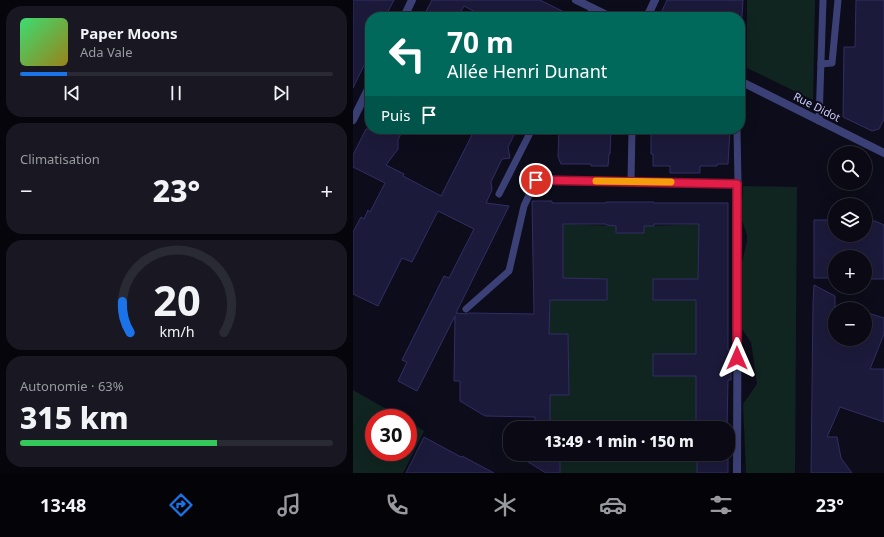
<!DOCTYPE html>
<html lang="fr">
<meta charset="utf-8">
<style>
:root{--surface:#0a0914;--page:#181722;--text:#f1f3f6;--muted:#999aa0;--line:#2a2a34;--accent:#1a73e8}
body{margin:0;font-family:"Noto Sans",sans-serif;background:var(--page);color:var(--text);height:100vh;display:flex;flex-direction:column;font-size:15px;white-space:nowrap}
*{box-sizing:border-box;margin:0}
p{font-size:13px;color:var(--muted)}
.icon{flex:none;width:22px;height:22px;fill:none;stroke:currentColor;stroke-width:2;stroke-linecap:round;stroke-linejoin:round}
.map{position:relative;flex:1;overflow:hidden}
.panel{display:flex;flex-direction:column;gap:6px;padding:6px;background:#06050b;width:353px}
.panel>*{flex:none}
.top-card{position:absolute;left:12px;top:12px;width:380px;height:122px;border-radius:16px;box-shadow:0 4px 16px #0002,0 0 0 1px var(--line);background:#00695c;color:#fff;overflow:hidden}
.fabs{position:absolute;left:475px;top:146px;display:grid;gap:8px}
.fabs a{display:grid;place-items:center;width:44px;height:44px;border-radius:50%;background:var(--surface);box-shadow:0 4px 16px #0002,0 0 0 1px var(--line);font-size:20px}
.speed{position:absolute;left:12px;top:409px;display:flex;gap:8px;font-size:20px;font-weight:700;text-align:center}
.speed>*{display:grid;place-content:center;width:52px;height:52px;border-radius:50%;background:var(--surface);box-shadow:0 4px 16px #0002,0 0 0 1px var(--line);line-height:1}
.speed .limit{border:6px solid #d22;background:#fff;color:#111}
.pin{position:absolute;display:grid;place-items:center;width:34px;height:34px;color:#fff;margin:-17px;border:2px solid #fff;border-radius:50%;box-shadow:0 1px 4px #0007}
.me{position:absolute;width:44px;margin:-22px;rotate:0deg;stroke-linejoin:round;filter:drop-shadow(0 0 3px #0008)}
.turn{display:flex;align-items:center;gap:14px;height:84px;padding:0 16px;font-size:18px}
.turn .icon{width:52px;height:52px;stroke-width:2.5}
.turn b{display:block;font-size:28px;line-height:34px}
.then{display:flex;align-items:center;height:38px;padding:0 16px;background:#0003;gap:8px;font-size:15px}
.big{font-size:30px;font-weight:800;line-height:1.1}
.panel .widget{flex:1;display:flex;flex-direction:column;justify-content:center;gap:6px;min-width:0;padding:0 14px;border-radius:16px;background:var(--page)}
.panel .dial{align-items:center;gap:0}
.dial svg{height:104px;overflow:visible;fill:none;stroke:var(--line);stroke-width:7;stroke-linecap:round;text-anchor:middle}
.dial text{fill:var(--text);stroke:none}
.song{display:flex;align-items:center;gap:12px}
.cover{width:48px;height:48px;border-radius:6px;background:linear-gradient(135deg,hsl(140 70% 55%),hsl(50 70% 35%))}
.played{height:4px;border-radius:2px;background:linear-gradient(90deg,var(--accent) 15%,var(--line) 15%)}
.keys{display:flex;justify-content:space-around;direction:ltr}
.heat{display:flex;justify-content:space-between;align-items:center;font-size:22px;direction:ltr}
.charge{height:6px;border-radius:3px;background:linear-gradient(90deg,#34c759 63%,var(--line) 0)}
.trip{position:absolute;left:150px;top:421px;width:232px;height:40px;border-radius:16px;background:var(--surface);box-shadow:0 4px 16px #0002,0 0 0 1px var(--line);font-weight:800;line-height:40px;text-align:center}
.menu{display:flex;height:64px;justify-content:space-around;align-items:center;background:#040408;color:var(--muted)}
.menu .icon{width:28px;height:28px}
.menu .on{color:var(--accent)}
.menu b{font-size:18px;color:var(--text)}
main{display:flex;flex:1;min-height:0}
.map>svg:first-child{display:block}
.green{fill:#102420}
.building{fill:#1c1a3a;stroke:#312e64}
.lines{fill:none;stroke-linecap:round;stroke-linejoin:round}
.service{stroke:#3b4176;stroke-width:7}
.minor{stroke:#3b4176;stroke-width:8}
.tertiary{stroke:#3b4176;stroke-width:8}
.route-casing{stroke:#92132f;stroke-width:10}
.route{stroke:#e11d48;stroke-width:7}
.slow{stroke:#f59e0b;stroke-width:7}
.labels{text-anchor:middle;stroke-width:4;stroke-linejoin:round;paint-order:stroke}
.street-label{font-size:11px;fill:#caccfb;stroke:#0d0c1a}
</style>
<main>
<section class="panel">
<div class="widget">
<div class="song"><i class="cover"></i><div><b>Paper Moons</b><p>Ada Vale</p></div></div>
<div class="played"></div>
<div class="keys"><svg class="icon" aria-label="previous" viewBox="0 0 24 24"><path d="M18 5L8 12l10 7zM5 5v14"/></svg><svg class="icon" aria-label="pause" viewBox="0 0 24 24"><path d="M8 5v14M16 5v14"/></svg><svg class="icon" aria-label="next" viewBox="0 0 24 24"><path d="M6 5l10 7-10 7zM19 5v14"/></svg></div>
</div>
<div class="widget"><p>Climatisation</p>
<div class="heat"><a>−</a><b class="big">23°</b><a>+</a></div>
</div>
<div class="widget dial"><svg viewBox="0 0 100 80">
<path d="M14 69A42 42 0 1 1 86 69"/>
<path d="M14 69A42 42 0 0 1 8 45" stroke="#1a73e8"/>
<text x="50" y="56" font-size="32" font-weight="700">20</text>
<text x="50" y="72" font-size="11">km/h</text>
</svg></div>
<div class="widget"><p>Autonomie · 63%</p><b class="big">315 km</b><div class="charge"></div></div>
</section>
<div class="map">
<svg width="531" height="473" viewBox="0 0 531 473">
<rect width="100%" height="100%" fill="#0d0c1a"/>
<!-- green -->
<g class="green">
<path d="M 394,0 L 462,0 L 460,100 L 394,68 Z"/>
<path d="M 390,186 L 444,187 L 442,473 L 393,473 L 390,404 L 404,384 L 398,342 L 388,328 L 389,262 L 394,241 L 394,235 L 388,218 Z"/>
<path d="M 210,224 L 263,226 L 263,233 L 291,233 L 291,226 L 355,224 L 355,236 L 345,236 L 345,279 L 300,279 L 300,300 L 343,300 L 343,344 L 346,355 L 300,354 L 300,375 L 345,376 L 344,428 L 197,428 L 197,395 L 216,395 L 215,334 L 196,334 L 197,300 L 254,300 L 254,279 L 209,278 Z"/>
<path d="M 0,390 L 49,418 L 21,418 L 21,452 L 55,452 L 55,421 L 71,431 L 50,473 L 0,473 Z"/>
<rect x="207" y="454" width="137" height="19"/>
</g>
<!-- building -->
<g class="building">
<path d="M 0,0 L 41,0 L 32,17 L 17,17 L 17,53 L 0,88 Z"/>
<path d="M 79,0 L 187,0 L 221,17 L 132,17 L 111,6 L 105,17 L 70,17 Z"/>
<path d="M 314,0 L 390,0 L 389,17 L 306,17 Z"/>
<path d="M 503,0 L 531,0 L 531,119 L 526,129 L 519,131 L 490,117 L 491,47 L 502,47 Z"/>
<path d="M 13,129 L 50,129 L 45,140 L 45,149 L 33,165 L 51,174 L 50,176 L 88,196 L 122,129 L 164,129 L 155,147 L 157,158 L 149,159 L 138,182 L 139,190 L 133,203 L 156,206 L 103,313 L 114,314 L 116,313 L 181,314 L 179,201 L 199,201 L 199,203 L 253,203 L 253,202 L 301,202 L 301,203 L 375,203 L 375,350 L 378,350 L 378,380 L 375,380 L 374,428 L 344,428 L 344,425 L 343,424 L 343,376 L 300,376 L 300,354 L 343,354 L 343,300 L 300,300 L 300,279 L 345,279 L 346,224 L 301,224 L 301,226 L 291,226 L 291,233 L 263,233 L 263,226 L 253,225 L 253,224 L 210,224 L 210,278 L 254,279 L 254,300 L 197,300 L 196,334 L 215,334 L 216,395 L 197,395 L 197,428 L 182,428 L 182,417 L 132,416 L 107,401 L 107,381 L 101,381 L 102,316 L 64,391 L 45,381 L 54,362 L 49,360 L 91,276 L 96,278 L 121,229 L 85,211 L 59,262 L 49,258 L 25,306 L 0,294 L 0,232 L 8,217 L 11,219 L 15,210 L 17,212 L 32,183 L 0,167 L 0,155 Z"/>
<path d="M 206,129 L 258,129 L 257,154 L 256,154 L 255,166 L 238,166 L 238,164 L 208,164 L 205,157 Z"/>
<path d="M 298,129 L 377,129 L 375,164 L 364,164 L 364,166 L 347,166 L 347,173 L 317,173 L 317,166 L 300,166 L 300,154 L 298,154 Z"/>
<path d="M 461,220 L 482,220 L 482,235 L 512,235 L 512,221 L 522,221 L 531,225 L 531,279 L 512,279 L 512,257 L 482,257 L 482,278 L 461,278 Z"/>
<path d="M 461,285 L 482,296 L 482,339 L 512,339 L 512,312 L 531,318 L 531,334 L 517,369 L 531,369 L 531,422 L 487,407 L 474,437 L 484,437 L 488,458 L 499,473 L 458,473 L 460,303 Z"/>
<path d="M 71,437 L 108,457 L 109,456 L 141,473 L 53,473 Z"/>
<path d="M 162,454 L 207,454 L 207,473 L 193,473 Z"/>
<rect x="344" y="454" width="31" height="19"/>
</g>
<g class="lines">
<!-- service -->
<g class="service">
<path d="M 236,17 L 240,8"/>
<path d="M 468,64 L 479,63 L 485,0"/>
<path d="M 466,121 L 470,0"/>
<path d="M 278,181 L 279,129"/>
<path d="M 146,194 L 179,129"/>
<path d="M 113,309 L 156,271 L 171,206 L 183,180 L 385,184 L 384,129"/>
</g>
<!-- minor -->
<g class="minor">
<path d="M 51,17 L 59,0"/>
<path d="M 294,17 L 302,0"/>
<path d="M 0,120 L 17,85"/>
<path d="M 384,473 L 385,184"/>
</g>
<!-- tertiary -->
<g class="tertiary">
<path d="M 223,0 L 258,17"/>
<path d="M 387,81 L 531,153"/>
</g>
</g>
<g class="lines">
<!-- route casing -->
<g class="route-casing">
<path id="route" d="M 183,180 L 384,184 L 384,358"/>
</g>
<!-- route -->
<use href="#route" class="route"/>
<!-- slow -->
<path class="slow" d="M 243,181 L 318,182"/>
</g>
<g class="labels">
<!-- street labels -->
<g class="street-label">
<text transform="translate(464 107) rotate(27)" y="4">Rue Didot</text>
</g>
</g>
</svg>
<div class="fabs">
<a><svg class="icon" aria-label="search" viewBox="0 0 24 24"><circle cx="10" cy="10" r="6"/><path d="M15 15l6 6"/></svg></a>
<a><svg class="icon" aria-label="layers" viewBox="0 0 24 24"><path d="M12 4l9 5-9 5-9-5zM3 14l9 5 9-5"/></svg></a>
<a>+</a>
<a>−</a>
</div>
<div class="speed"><div class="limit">30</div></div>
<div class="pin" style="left:183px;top:180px;background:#d93025"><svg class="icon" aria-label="arrive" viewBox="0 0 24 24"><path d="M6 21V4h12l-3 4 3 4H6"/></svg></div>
<svg class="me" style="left:384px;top:358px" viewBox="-20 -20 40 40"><path d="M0-17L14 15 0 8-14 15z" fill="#e11d48" stroke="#fff" stroke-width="4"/></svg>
<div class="trip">13:49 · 1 min · 150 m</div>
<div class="top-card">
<div class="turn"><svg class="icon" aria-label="left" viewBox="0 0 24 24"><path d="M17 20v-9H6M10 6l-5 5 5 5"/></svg><div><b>70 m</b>Allée Henri Dunant</div></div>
<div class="then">Puis<svg class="icon" aria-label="arrive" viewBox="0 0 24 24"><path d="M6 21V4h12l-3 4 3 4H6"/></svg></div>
</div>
</div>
</main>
<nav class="menu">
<b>13:48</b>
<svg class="icon on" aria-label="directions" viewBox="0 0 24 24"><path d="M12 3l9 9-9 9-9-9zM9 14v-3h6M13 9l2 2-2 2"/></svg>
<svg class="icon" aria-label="music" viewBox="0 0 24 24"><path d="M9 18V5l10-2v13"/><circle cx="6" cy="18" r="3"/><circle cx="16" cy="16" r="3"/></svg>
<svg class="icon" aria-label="phone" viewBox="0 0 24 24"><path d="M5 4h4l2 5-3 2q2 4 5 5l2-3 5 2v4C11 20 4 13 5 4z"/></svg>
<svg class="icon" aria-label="climate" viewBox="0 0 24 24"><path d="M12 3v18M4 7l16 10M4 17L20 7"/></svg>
<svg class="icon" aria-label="car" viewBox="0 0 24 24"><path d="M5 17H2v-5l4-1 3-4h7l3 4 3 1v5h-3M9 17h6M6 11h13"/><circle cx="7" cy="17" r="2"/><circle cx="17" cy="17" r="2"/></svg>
<svg class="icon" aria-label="filters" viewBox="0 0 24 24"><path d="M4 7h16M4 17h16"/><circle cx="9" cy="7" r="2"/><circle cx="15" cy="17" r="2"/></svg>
<b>23°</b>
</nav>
